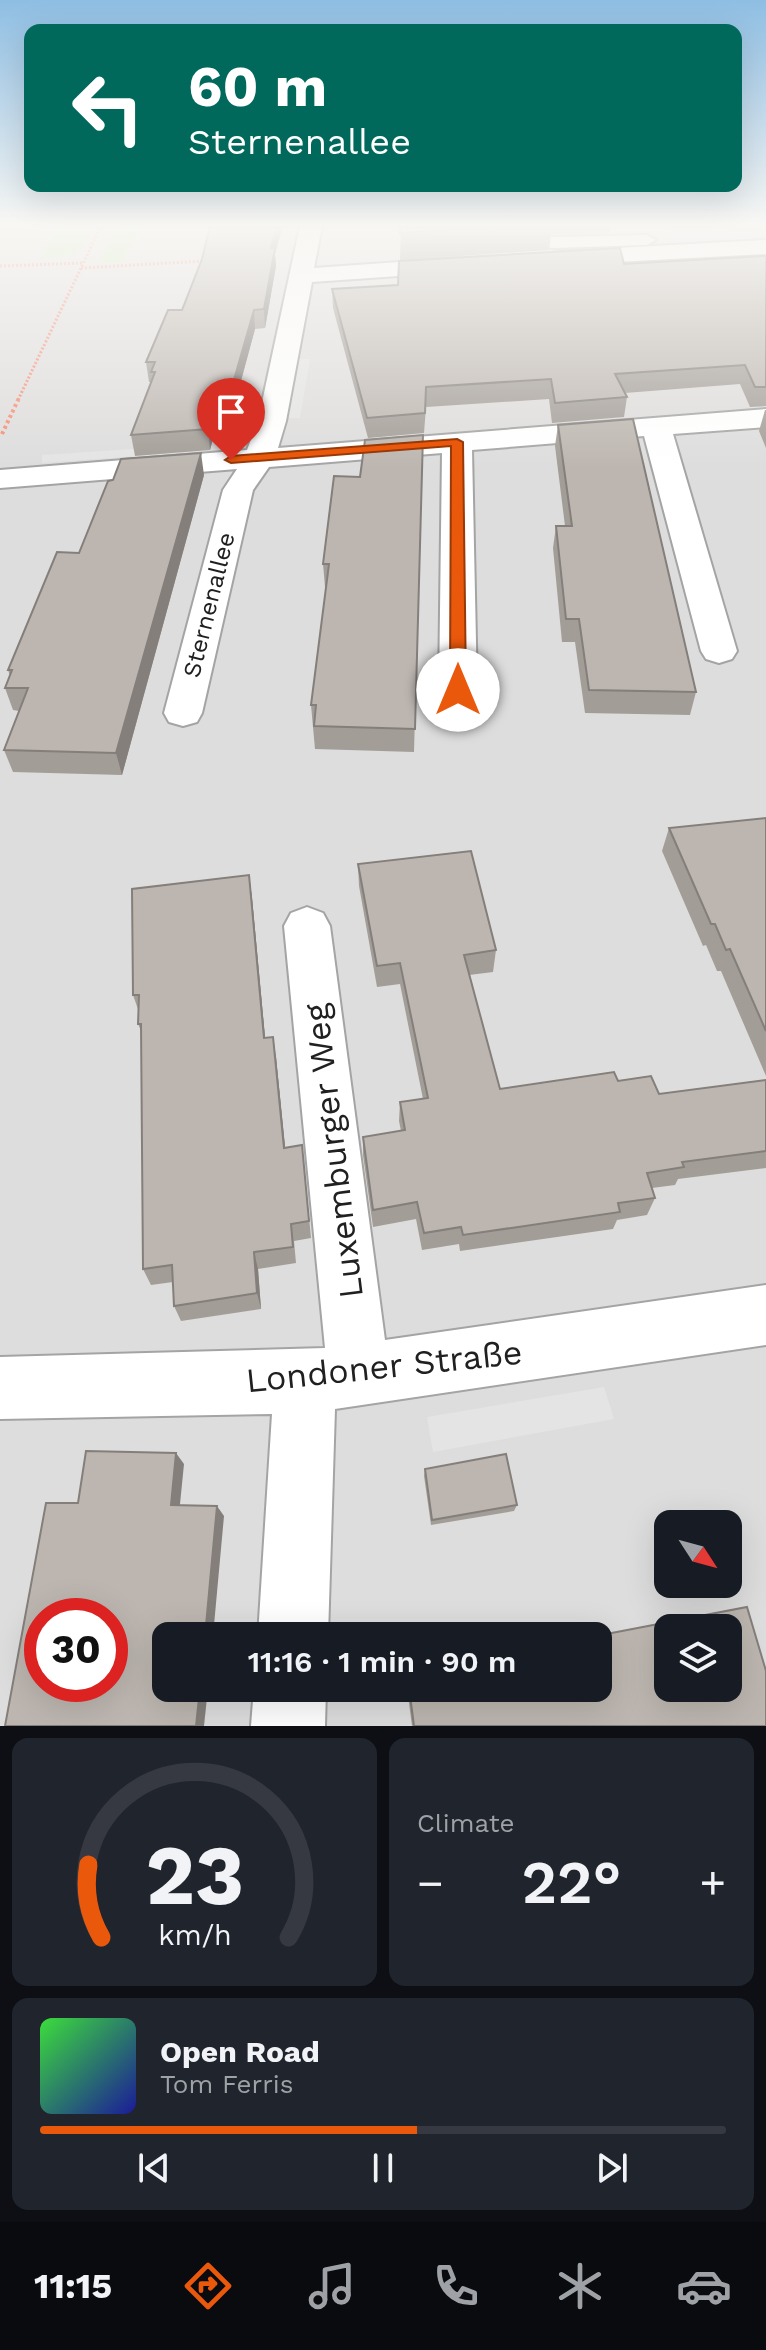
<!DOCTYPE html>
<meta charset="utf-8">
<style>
:root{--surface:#171b24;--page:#20242c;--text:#f1f3f6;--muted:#9ea1a6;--line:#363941;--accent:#ea580c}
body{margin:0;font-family:"Work Sans",sans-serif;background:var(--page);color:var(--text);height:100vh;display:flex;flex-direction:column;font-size:30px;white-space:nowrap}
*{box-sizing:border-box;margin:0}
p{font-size:26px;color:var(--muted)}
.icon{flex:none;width:44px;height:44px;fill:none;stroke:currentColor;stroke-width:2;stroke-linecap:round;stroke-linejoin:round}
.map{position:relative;height:1726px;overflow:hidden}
.drawer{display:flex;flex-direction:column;gap:12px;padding:12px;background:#0d0f14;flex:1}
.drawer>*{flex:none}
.hud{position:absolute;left:24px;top:24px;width:718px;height:168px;border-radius:16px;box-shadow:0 8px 32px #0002;background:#00695c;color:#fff;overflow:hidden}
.needle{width:52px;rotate:126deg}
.controls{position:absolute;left:654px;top:1510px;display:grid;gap:16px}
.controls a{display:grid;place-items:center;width:88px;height:88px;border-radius:16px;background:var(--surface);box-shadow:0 8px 32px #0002;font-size:40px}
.speed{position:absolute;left:24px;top:1598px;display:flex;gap:16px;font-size:40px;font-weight:700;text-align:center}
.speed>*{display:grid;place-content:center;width:104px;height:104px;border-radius:50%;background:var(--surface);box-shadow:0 8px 32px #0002;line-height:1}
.speed .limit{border:12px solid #d22;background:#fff;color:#111}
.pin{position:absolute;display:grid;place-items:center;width:68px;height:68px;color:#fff;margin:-82px -34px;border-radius:50% 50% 50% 0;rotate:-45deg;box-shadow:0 0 8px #0007}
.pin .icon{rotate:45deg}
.me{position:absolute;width:88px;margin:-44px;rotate:0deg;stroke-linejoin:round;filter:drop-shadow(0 0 6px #0008)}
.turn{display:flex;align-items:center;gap:28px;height:168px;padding:0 32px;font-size:36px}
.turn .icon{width:104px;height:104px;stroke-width:2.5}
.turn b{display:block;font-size:56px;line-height:68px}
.big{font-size:60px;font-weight:600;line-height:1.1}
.drawer .card{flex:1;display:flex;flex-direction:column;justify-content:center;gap:12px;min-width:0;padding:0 28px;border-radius:16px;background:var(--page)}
.drawer .dial{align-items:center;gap:0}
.dial svg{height:208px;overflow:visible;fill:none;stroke:var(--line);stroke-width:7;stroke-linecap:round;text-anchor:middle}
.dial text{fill:var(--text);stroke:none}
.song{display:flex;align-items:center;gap:24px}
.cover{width:96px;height:96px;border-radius:12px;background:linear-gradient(135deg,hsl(120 70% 55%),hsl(240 70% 35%))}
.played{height:8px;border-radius:4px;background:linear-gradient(90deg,var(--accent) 55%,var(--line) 55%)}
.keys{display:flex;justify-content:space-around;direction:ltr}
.heat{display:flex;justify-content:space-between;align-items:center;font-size:44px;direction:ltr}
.drawer .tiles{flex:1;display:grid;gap:12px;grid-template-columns:1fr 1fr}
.card:last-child{grid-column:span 2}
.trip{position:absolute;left:152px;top:1622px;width:460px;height:80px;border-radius:16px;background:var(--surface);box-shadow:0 8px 32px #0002;font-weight:600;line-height:80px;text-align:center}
.menu{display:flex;height:128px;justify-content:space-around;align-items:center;background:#090b0e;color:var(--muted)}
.menu .icon{width:56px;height:56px}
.menu .current{color:var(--accent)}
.menu b{font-size:36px;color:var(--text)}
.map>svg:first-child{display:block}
.residential{fill:#dedddd;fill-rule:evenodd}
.grass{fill:#c5e8ae}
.parking{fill:#e4e4e4}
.plaza{fill:#dbdae6}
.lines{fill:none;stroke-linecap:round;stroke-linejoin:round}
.lane-casing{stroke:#a4a4a4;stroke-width:4}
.street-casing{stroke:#a4a4a4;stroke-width:4}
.path-far1{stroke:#f58b72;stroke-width:3;stroke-dasharray:2 2;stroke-linecap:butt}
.path{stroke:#f58b72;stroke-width:4;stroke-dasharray:3 3;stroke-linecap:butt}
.lane{fill:#fff;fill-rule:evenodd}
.street{fill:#fff;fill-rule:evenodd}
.wall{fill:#a39d97}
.shaded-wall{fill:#847f7b}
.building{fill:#bdb6b0;stroke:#847f7b;stroke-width:2;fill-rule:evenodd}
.route{fill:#ea580c;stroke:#983908;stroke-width:2}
.labels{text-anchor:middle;stroke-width:6;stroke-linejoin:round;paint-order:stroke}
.far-street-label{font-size:24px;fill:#202020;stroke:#fff}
.near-street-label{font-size:34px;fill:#202020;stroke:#fff}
</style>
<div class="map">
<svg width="766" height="1726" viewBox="0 0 766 1726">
<rect width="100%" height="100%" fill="#f0eee6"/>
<!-- residential -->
<path class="residential" d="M 0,226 L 766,226 L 766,1726 L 0,1726 ZM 668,1524 L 728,1524 L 728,1584 L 668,1584 ZM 42,1616 L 110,1616 L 110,1684 L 42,1684 ZM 668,1628 L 728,1628 L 728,1688 L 668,1688 ZM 166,1636 L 598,1636 L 598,1688 L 166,1688 Z"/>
<!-- grass -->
<g class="grass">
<path d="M 58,226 L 94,226 C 79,257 75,257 41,258 Z"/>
<path d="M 116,226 L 142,226 L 121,262 L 103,263 L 101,260 Z"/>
</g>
<!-- parking -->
<g class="parking">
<path d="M 299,359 L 310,359 L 300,418 L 287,418 Z"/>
<path d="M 179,446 L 179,453 L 42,463 L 42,455 Z"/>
<path d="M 604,1387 L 614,1419 L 433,1452 L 427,1417 Z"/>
</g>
<!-- plaza -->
<path class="plaza" d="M 666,226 L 766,226 L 766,241 L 674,244 Z"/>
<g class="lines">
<!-- lane casing -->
<g class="lane-casing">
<path id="lane" d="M 527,231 L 553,237 L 647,235 L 656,240 L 647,245 L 552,248 L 521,240 L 518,236 L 521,232 Z"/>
</g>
<!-- street casing -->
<g class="street-casing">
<g id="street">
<path d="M 300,226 L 322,226 L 314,268 L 456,258 L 464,260 L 468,265 L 464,270 L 456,272 L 312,282 L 286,421 L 278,448 L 766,409 L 766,427 L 673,434 L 737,651 L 732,659 L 719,663 L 706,659 L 701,651 L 644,436 L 472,450 L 477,690 L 471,699 L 458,703 L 445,699 L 439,690 L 442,453 L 269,467 L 253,490 L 202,713 L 197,722 L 183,726 L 169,722 L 164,713 L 223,490 L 237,469 L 0,488 L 0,470 L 247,450 L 258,421 Z"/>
<path d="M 766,240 L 766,254 L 561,265 L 553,263 L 550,258 L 553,253 L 561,251 Z"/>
<path d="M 307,907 L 323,913 L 330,926 L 385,1340 L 766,1285 L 766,1345 L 335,1409 L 328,1636 L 258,1636 L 272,1414 L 0,1419 L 0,1357 L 325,1348 L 284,926 L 291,913 Z"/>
<path d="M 254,1688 L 326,1688 L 325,1726 L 251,1726 Z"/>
</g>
</g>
<!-- path-far1 -->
<g class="path-far1">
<path d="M 0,266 L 83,263"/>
<path d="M 81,268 L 204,261"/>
<path d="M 18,400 L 101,226"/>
</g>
<!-- path -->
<path class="path" d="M 2,434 L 19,398"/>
<!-- lane -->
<use href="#lane" class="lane"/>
<!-- street -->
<use href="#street" class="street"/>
</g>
<!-- wall -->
<g class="wall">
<path d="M 401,226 L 610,226 L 609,233 L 551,234 L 549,250 L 400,260 Z"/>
<path d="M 275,254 L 276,266 L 265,328 L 255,329 L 229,425 L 217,424 L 210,450 L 135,456 L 131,435 L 151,382 L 149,382 L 146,362 L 182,310 L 202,259 Z"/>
<path d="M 766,256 L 766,406 L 750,407 L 740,384 L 625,393 L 627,397 L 624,417 L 552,423 L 549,399 L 426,407 L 424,433 L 368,438 L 333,308 L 332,289 L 398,285 L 624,264 Z"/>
<path d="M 765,410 L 766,410 L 766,448 L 759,431 Z"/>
<path d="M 558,425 L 696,692 L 690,715 L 585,713 L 575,642 L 562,642 L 553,548 L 556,526 L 565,526 L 555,446 Z"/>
<path d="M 423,435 L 414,752 L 315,749 L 311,705 L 326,587 L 325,587 L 323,564 L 360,477 Z"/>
<path d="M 204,475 L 122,775 L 13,772 L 4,750 L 19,711 L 13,710 L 5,688 L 10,676 L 8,670 L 79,553 Z"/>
<path d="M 766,818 L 766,1076 L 721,971 L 717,971 L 706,945 L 703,946 L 662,851 L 669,828 Z"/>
<path d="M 358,864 L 496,950 L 493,972 L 469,975 L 500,1089 L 618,1081 L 659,1094 L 766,1080 L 766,1168 L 678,1179 L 675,1185 L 652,1188 L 655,1198 L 647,1215 L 617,1220 L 613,1229 L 460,1251 L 459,1244 L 422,1250 L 416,1219 L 373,1227 L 363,1155 L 363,1137 L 401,1131 L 399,1121 L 400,1102 L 423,1099 L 400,984 L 377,987 L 359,886 Z"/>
<path d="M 249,875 L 252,898 L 265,1038 L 276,1057 L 285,1147 L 304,1164 L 311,1238 L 294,1241 L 296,1263 L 258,1269 L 261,1309 L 181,1321 L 174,1306 L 173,1282 L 151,1285 L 143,1269 L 142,1033 L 138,1024 L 139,1012 L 133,995 Z"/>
<path d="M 425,1469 L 517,1505 L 514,1511 L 431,1525 L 424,1476 Z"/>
<path d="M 407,1688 L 598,1688 L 766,1726 L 412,1726 Z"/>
</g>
<!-- shaded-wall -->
<g class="shaded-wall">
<path d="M 277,226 L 283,226 L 275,254 L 276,266 L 265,328 L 264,309 L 271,248 Z"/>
<path d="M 254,310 L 255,329 L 229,425 L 227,404 Z"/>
<path d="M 215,404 L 217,424 L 210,450 L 208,429 Z"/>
<path d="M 201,453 L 204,475 L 122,775 L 116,753 Z"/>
<path d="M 249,875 L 252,898 L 267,1058 L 264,1038 Z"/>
<path d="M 273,1037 L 276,1057 L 287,1166 L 284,1148 Z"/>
<path d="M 254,1252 L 258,1269 L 261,1309 L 257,1293 Z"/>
<path d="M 176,1453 L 184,1464 L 179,1514 L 171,1505 Z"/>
<path d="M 217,1506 L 224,1516 L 213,1636 L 205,1636 Z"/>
<path d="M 200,1688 L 208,1688 L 204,1726 L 196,1726 Z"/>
</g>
<!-- building -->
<g class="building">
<path d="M 210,226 L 277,226 L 271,248 L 275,248 L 264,309 L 254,310 L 227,404 L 215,404 L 208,429 L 131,435 L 155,372 L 151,372 L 155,362 L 146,362 L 168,310 L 182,310 L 202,259 Z"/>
<path d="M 401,226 L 513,226 L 400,233 Z"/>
<path d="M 620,248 L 624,264 L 766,256 L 766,387 L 755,387 L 745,365 L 615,374 L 627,397 L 555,403 L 551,379 L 426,387 L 425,413 L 367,418 L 332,289 L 398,285 L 399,261 Z"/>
<path d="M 633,419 L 696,692 L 589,690 L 579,619 L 566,619 L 556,526 L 572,526 L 558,425 Z"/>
<path d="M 423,435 L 415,729 L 314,726 L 316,705 L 311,705 L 329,564 L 323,564 L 334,476 L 360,477 L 365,440 Z"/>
<path d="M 201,453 L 116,753 L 4,750 L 28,688 L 5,688 L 12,670 L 8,670 L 57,552 L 79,553 L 108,481 L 113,480 L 121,459 Z"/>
<path d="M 766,818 L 766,1031 L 730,949 L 726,950 L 715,924 L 711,924 L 669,828 Z"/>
<path d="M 471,851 L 496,950 L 464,955 L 500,1089 L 614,1072 L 618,1081 L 651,1076 L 659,1094 L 766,1080 L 766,1151 L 682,1162 L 684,1167 L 647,1173 L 655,1198 L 618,1203 L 620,1212 L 463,1235 L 461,1227 L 424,1233 L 417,1202 L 373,1210 L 363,1137 L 405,1130 L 400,1102 L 428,1098 L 400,963 L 377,966 L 358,864 Z"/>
<path d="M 249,875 L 264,1038 L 273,1037 L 284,1148 L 302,1145 L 309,1221 L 291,1224 L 293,1247 L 254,1252 L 257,1293 L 174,1306 L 172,1265 L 143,1269 L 141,1024 L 138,1024 L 139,995 L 133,995 L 132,889 Z"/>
<path d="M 86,1451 L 176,1453 L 171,1505 L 217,1506 L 205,1636 L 166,1636 L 166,1688 L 200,1688 L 196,1726 L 5,1726 L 46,1503 L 78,1503 ZM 42,1616 L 110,1616 L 110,1684 L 42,1684 Z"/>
<path d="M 506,1454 L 517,1505 L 432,1520 L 425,1469 Z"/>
<path d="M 747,1607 L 766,1671 L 766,1726 L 414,1726 L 409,1688 L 598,1688 L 598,1636 L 596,1636 ZM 668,1628 L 728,1628 L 728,1688 L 668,1688 Z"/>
</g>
<!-- sky -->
<linearGradient id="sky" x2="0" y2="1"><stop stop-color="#8ebee3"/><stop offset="0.48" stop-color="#f8f7f4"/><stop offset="1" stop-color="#f8f7f4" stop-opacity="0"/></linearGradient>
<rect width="766" height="468" fill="url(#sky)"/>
<!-- route -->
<path class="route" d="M 457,439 L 463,442 L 466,690 L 458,695 L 450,690 L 451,446 L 231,463 L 225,460 L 231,456 Z"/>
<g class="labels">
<!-- far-street labels -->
<g class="far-street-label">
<text transform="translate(209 605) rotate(-76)" y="8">Sternenallee</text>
</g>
<!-- near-street labels -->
<g class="near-street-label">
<text transform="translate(333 1151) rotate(-97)" y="12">Luxemburger Weg</text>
<text transform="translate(384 1366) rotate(-6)" y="12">Londoner Straße</text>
</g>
</g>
</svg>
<div class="controls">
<a><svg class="needle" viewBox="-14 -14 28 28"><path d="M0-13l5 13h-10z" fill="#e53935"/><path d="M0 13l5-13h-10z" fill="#9ea1a6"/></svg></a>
<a><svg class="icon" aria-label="layers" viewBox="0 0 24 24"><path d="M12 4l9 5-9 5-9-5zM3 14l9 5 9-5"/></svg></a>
</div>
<div class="speed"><div class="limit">30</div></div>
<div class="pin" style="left:231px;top:460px;background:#d93025"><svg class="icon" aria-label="arrive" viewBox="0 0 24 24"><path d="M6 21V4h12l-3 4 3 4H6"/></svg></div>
<svg class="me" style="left:458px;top:690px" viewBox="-20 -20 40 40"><circle r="19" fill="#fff"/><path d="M0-13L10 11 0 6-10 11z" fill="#ea580c"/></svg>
<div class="trip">11:16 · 1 min · 90 m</div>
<div class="hud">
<div class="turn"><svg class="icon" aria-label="left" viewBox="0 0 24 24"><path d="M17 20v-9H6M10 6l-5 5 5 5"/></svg><div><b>60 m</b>Sternenallee</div></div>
</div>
</div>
<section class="drawer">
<div class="tiles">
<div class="card dial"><svg viewBox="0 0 100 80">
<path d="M14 69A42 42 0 1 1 86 69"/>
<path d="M14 69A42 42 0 0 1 9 41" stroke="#ea580c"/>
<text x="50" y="56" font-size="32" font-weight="700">23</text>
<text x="50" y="72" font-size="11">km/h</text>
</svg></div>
<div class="card"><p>Climate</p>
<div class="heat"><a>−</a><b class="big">22°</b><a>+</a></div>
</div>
<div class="card">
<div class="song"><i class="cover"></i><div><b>Open Road</b><p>Tom Ferris</p></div></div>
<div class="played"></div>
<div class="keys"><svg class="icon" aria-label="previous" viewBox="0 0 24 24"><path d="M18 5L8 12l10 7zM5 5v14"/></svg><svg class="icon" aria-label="pause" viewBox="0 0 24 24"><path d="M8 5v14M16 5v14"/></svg><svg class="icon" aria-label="next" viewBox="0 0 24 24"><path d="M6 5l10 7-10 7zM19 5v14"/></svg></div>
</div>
</div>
</section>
<nav class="menu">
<b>11:15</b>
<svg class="icon current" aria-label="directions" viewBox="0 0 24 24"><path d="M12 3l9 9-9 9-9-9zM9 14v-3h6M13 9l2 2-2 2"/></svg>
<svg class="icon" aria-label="music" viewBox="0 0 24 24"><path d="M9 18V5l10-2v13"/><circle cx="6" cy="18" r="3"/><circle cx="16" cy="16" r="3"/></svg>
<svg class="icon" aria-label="phone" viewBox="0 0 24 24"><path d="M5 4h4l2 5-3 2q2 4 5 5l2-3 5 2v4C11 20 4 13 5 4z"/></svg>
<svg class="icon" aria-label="climate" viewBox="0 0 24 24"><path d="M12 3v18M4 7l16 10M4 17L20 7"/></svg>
<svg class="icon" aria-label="car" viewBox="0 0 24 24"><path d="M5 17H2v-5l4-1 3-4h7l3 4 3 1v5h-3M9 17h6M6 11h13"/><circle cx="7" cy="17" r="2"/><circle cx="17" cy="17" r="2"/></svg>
</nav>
